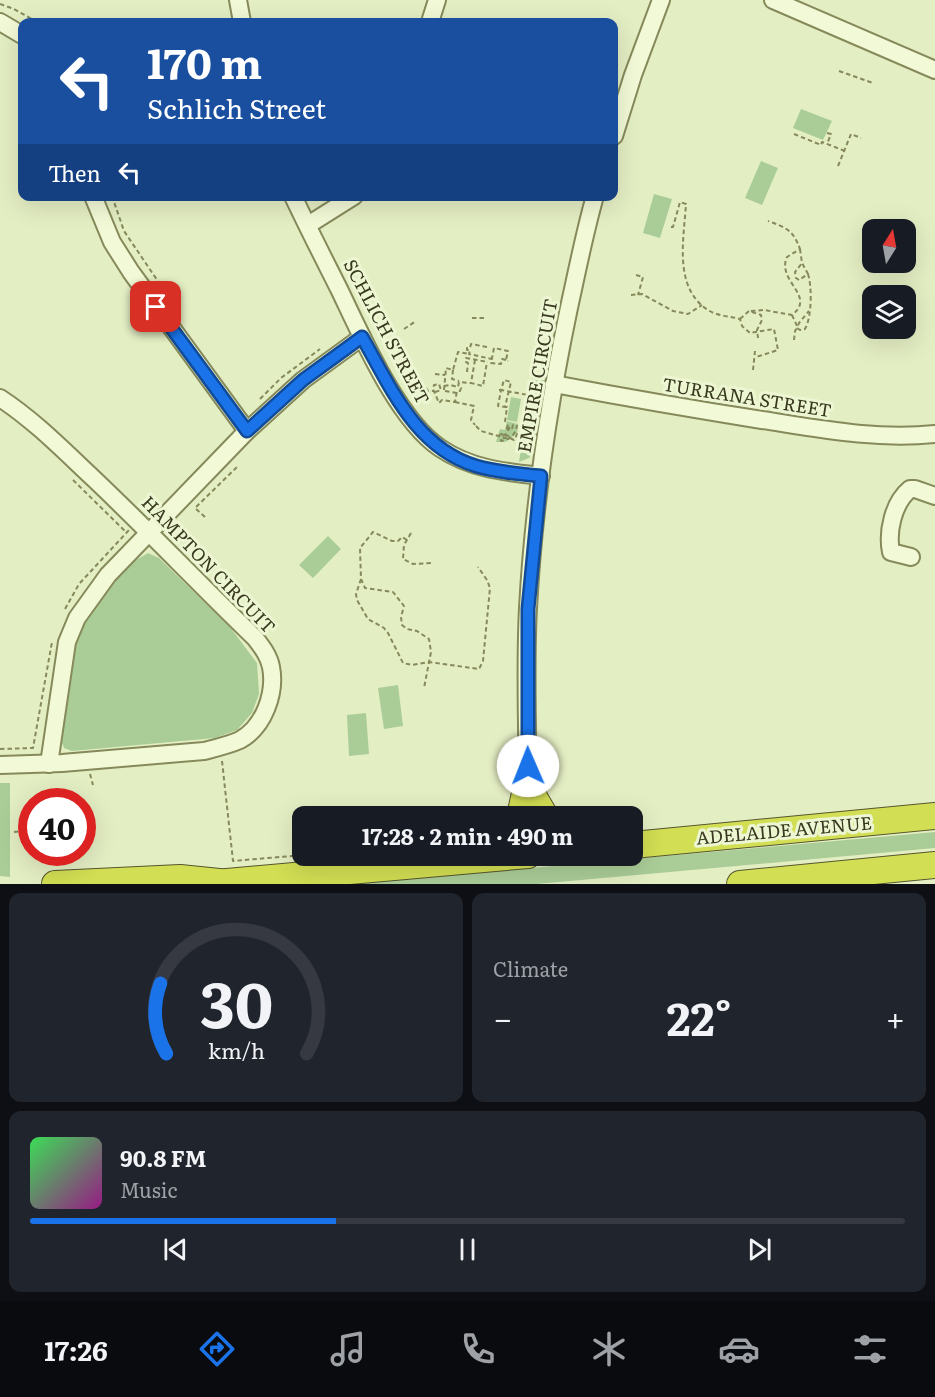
<!DOCTYPE html>
<meta charset="utf-8">
<style>
:root{--surface:#171b24;--page:#20242c;--text:#f1f3f6;--muted:#9ea1a6;--line:#363941;--accent:#1a73e8}
body{margin:0;font-family:Literata,serif;background:var(--page);color:var(--text);height:100vh;display:flex;flex-direction:column;font-size:22px;white-space:nowrap}
*{box-sizing:border-box;margin:0}
p{font-size:20px;color:var(--muted)}
.icon{flex:none;width:33px;height:33px;fill:none;stroke:currentColor;stroke-width:2;stroke-linecap:round;stroke-linejoin:round}
.map{position:relative;height:884px;overflow:hidden}
.panel{display:flex;flex-direction:column;gap:9px;padding:9px;background:#0d0f14;flex:1}
.panel>*{flex:none}
.guide{position:absolute;left:18px;top:18px;width:600px;height:183px;border-radius:12px;box-shadow:0 6px 24px #0002;background:#1a4fa0;color:#fff;overflow:hidden}
.needle{width:39px;rotate:11deg}
.tools{position:absolute;left:862px;top:219px;display:grid;gap:12px}
.tools a{display:grid;place-items:center;width:54px;height:54px;border-radius:12px;background:var(--surface);box-shadow:0 6px 24px #0002;font-size:30px}
.speed{position:absolute;left:18px;top:788px;display:flex;gap:12px;font-size:30px;font-weight:700;text-align:center}
.speed>*{display:grid;place-content:center;width:78px;height:78px;border-radius:50%;background:var(--surface);box-shadow:0 6px 24px #0002;line-height:1}
.speed .limit{border:9px solid #d22;background:#fff;color:#111}
.pin{position:absolute;display:grid;place-items:center;width:51px;height:51px;color:#fff;margin:-26px;border-radius:12px;box-shadow:0 3px 9px #0006}
.me{position:absolute;width:66px;margin:-33px;rotate:359deg;stroke-linejoin:round;filter:drop-shadow(0 0 4px #0008)}
.turn{display:flex;align-items:center;gap:21px;height:126px;padding:0 30px;font-size:27px}
.turn .icon{width:78px;height:78px;stroke-width:2.5}
.turn b{display:block;font-size:42px;line-height:51px}
.then{display:flex;align-items:center;height:57px;padding:0 30px;background:#0003;gap:12px;font-size:22px}
.big{font-size:45px;font-weight:700;line-height:1.1}
.panel .card{flex:1;display:flex;flex-direction:column;justify-content:center;gap:9px;min-width:0;padding:0 21px;border-radius:12px;background:var(--page)}
.panel .dial{align-items:center;gap:0}
.dial svg{height:156px;overflow:visible;fill:none;stroke:var(--line);stroke-width:7;stroke-linecap:round;text-anchor:middle}
.dial text{fill:var(--text);stroke:none}
.song{display:flex;align-items:center;gap:18px}
.cover{width:72px;height:72px;border-radius:9px;background:linear-gradient(135deg,hsl(130 70% 55%),hsl(310 70% 35%))}
.played{height:6px;border-radius:3px;background:linear-gradient(90deg,var(--accent) 35%,var(--line) 35%)}
.keys{display:flex;justify-content:space-around;direction:ltr}
.heat{display:flex;justify-content:space-between;align-items:center;font-size:33px;direction:ltr}
.panel .tiles{flex:1;display:grid;gap:9px;grid-template-columns:1fr 1fr}
.card:last-child{grid-column:span 2}
.trip{position:absolute;left:292px;top:806px;width:351px;height:60px;border-radius:12px;background:var(--surface);box-shadow:0 6px 24px #0002;font-weight:700;line-height:60px;text-align:center}
.dock{display:flex;height:96px;justify-content:space-around;align-items:center;background:#090b0e;color:var(--muted)}
.dock .icon{width:42px;height:42px}
.dock .active{color:var(--accent)}
.dock b{font-size:27px;color:var(--text)}
.map>svg:first-child{display:block}
.green{fill:#aacd97}
.lines{fill:none;stroke-linecap:round;stroke-linejoin:round}
.minor-casing{stroke:#86895a;stroke-width:20}
.highway-casing{stroke:#56562e;stroke-width:28}
.path{stroke:#86895a;stroke-width:2;stroke-dasharray:4.5 3;stroke-linecap:butt}
.minor{stroke:#f1f9d6;stroke-width:16}
.highway{stroke:#d2de53;stroke-width:26}
.route-casing{stroke:#114b97;stroke-width:15}
.route{stroke:#1a73e8;stroke-width:10}
.labels{text-anchor:middle;stroke-width:6;stroke-linejoin:round;paint-order:stroke}
.street-label{font-size:18px;fill:#38391e;stroke:#edf6d3}
</style>
<div class="map">
<svg width="935" height="884" viewBox="0 0 935 884">
<rect width="100%" height="100%" fill="#e4eec3"/>
<!-- green -->
<g class="green">
<path d="M 801,109 L 832,121 L 823,140 L 793,128 Z"/>
<path d="M 761,161 L 778,168 L 762,205 L 745,198 Z"/>
<path d="M 654,194 L 672,199 L 660,238 L 643,233 Z"/>
<path d="M 538,344 L 551,347 L 552,349 L 548,366 L 534,363 Z"/>
<path d="M 532,378 L 547,381 L 537,446 L 529,458 L 519,462 Z"/>
<path d="M 511,397 L 521,399 L 517,422 L 507,420 Z"/>
<path d="M 507,421 L 518,424 L 517,434 L 505,442 L 496,442 L 500,429 L 505,430 Z"/>
<path d="M 328,536 L 341,549 L 313,578 L 299,565 Z"/>
<path d="M 148,553 L 159,558 L 230,627 L 257,663 L 259,694 L 252,713 L 237,730 L 215,738 L 72,751 L 64,748 L 60,738 L 76,640 L 88,614 L 114,581 L 136,560 Z"/>
<path d="M 398,685 L 403,726 L 384,729 L 378,688 Z"/>
<path d="M 366,713 L 369,754 L 349,756 L 347,715 Z"/>
<path d="M 0,783 L 10,783 L 10,877 L 0,876 Z"/>
<path d="M 935,832 L 935,848 L 537,884 L 352,884 Z"/>
</g>
<g class="lines">
<!-- minor casing -->
<g class="minor-casing">
<g id="minor">
<path d="M 238,0 L 242,22"/>
<path d="M 773,0 L 935,70"/>
<path d="M 0,22 L 22,35"/>
<path d="M 430,22 L 437,0"/>
<path d="M 614,136 L 633,75 L 661,0"/>
<path d="M 93,196 L 112,242 L 131,272 L 247,431"/>
<path d="M 293,196 C 308,228 324,259 340,291 C 362,337 398,420 440,448 C 471,469 505,472 541,476"/>
<path d="M 308,225 L 354,196"/>
<path d="M 554,384 C 623,397 692,409 762,420 C 820,429 876,440 935,434"/>
<path d="M 0,398 C 35,421 63,450 93,478 C 149,531 201,586 255,638 C 262,647 269,656 271,667 C 276,693 264,727 240,740 C 229,745 216,748 204,751 L 62,763 L 0,765"/>
<path d="M 911,557 L 891,552 C 887,532 893,503 910,489 L 915,489 L 935,496"/>
<path d="M 49,764 L 67,642 L 77,618 L 108,575 L 247,431 L 303,380 L 362,337"/>
<path d="M 528,780 C 527,723 525,665 528,608 C 534,497 551,388 575,280 C 581,252 587,224 595,196"/>
</g>
</g>
<!-- highway casing -->
<g class="highway-casing">
<g id="highway">
<path d="M 528,780 L 535,799 L 545,816"/>
<path d="M 520,816 L 528,780"/>
<path d="M 633,845 L 935,816"/>
<path d="M 55,884 L 180,878 L 219,882"/>
<path d="M 205,884 L 528,855"/>
<path d="M 740,884 L 935,865"/>
</g>
</g>
<!-- path -->
<g class="path">
<path d="M 0,4 L 14,9 L 37,22"/>
<path d="M 839,71 L 873,83"/>
<path d="M 827,133 L 831,134 L 827,144"/>
<path d="M 794,134 L 821,145 L 822,142 L 845,151"/>
<path d="M 838,166 L 851,134 L 861,138"/>
<path d="M 112,196 L 124,231 L 176,308"/>
<path d="M 671,227 L 673,227 L 680,202 L 686,204 C 684,238 673,288 708,310 C 717,316 729,316 740,319 L 742,326 L 750,333 L 774,329 L 778,350 L 756,357"/>
<path d="M 800,249 L 802,263 L 808,274 L 799,280 L 796,278 L 795,272 L 802,263"/>
<path d="M 808,274 C 812,286 812,317 805,329 L 800,330 L 797,328 L 799,323 L 809,311"/>
<path d="M 636,275 L 643,277 L 638,295"/>
<path d="M 631,295 L 642,294 L 673,311 L 688,314 L 702,305"/>
<path d="M 751,311 L 764,310 L 792,315 C 817,296 776,281 787,257 L 800,249 C 793,230 787,228 768,221"/>
<path d="M 792,315 L 797,326"/>
<path d="M 472,318 L 484,318"/>
<path d="M 740,319 L 749,311 L 761,315 L 762,320 L 757,330 L 758,338"/>
<path d="M 404,329 L 416,321"/>
<path d="M 794,340 L 795,331 L 797,328"/>
<path d="M 487,347 L 471,344 L 470,348 L 467,348 L 467,350 L 470,350 L 469,354 L 492,359"/>
<path d="M 475,360 L 471,383 L 483,386 L 487,362"/>
<path d="M 506,360 L 502,359 L 501,364 L 491,363 L 494,348 L 508,351 L 506,360 L 508,361"/>
<path d="M 453,370 L 452,379 L 459,381"/>
<path d="M 753,370 L 755,351"/>
<path d="M 467,372 L 468,363 L 466,362 L 466,358 L 488,362"/>
<path d="M 435,374 L 445,375"/>
<path d="M 444,386 L 450,385 L 458,387 L 459,382 L 471,383"/>
<path d="M 426,388 L 428,391 L 433,391"/>
<path d="M 444,390 L 446,368 L 453,370 L 458,352 L 469,354"/>
<path d="M 499,390 L 501,390 L 498,406 L 505,407 L 511,382 L 504,380 L 501,390 L 528,395"/>
<path d="M 445,391 L 457,393"/>
<path d="M 435,392 L 441,390 L 439,384 L 434,385 L 433,389 L 439,403 L 442,400 L 455,402 L 457,391 L 460,391 L 461,388 L 458,387"/>
<path d="M 260,399 L 281,378 L 320,349"/>
<path d="M 455,402 L 474,406 L 471,420 L 475,425"/>
<path d="M 505,422 L 507,407 L 505,407"/>
<path d="M 476,426 L 481,431 L 502,437 L 507,433 L 510,424"/>
<path d="M 506,428 L 512,430 L 513,424"/>
<path d="M 507,429 L 508,423"/>
<path d="M 499,435 L 502,434 L 506,438 L 501,438 L 501,441 C 510,440 516,434 517,425"/>
<path d="M 505,435 L 509,436 L 511,434"/>
<path d="M 510,438 L 514,440 L 518,433 L 522,433"/>
<path d="M 73,480 L 126,532"/>
<path d="M 205,517 L 195,508 L 238,466"/>
<path d="M 411,533 L 404,545 L 403,559 L 413,564 L 433,563"/>
<path d="M 407,540 L 402,537 L 398,541 L 392,541 L 373,532 L 360,548 L 361,579 L 365,588 L 393,592 L 404,606 L 401,617 L 402,625 L 407,629 L 417,631 L 429,639 L 431,652 L 424,688"/>
<path d="M 361,579 L 356,594 L 357,600 L 368,619 L 384,628 L 388,633 L 403,663 L 412,665 L 429,662 L 479,669 L 483,661 L 490,588 L 487,580 L 478,567"/>
<path d="M 65,609 L 79,584 L 129,530"/>
<path d="M 0,749 L 33,748 L 52,642"/>
<path d="M 222,761 L 233,861 L 303,855"/>
<path d="M 90,774 L 93,785"/>
<path d="M 32,803 L 35,797 L 52,790"/>
<path d="M 22,825 L 23,840"/>
<path d="M 14,832 L 32,830"/>
</g>
<!-- minor -->
<use href="#minor" class="minor"/>
<!-- highway -->
<use href="#highway" class="highway"/>
</g>
<g class="lines">
<!-- route casing -->
<g class="route-casing">
<path id="route" d="M 156,307 L 247,431 L 303,380 L 362,337 C 391,388 416,448 476,466 C 497,472 519,474 541,476 L 528,609 L 528,766"/>
</g>
<!-- route -->
<use href="#route" class="route"/>
</g>
<g class="labels">
<!-- street labels -->
<g class="street-label">
<text transform="translate(386 332) rotate(62)" y="6">SCHLICH STREET</text>
<text transform="translate(538 376) rotate(-80)" y="6">EMPIRE CIRCUIT</text>
<text transform="translate(747 398) rotate(9)" y="6">TURRANA STREET</text>
<text transform="translate(208 565) rotate(46)" y="6">HAMPTON CIRCUIT</text>
<text transform="translate(784 831) rotate(-5)" y="6">ADELAIDE AVENUE</text>
</g>
</g>
</svg>
<div class="tools">
<a><svg class="needle" viewBox="-14 -14 28 28"><path d="M0-13l5 13h-10z" fill="#e53935"/><path d="M0 13l5-13h-10z" fill="#9ea1a6"/></svg></a>
<a><svg class="icon" aria-label="layers" viewBox="0 0 24 24"><path d="M12 4l9 5-9 5-9-5zM3 14l9 5 9-5"/></svg></a>
</div>
<div class="speed"><div class="limit">40</div></div>
<div class="pin" style="left:156px;top:307px;background:#d93025"><svg class="icon" aria-label="arrive" viewBox="0 0 24 24"><path d="M6 21V4h12l-3 4 3 4H6"/></svg></div>
<svg class="me" style="left:528px;top:766px" viewBox="-20 -20 40 40"><circle r="19" fill="#fff"/><path d="M0-13L10 11 0 6-10 11z" fill="#1a73e8"/></svg>
<div class="trip">17:28 · 2 min · 490 m</div>
<div class="guide">
<div class="turn"><svg class="icon" aria-label="left" viewBox="0 0 24 24"><path d="M17 20v-9H6M10 6l-5 5 5 5"/></svg><div><b>170 m</b>Schlich Street</div></div>
<div class="then">Then<svg class="icon" aria-label="left" viewBox="0 0 24 24"><path d="M17 20v-9H6M10 6l-5 5 5 5"/></svg></div>
</div>
</div>
<section class="panel">
<div class="tiles">
<div class="card dial"><svg viewBox="0 0 100 80">
<path d="M14 69A42 42 0 1 1 86 69"/>
<path d="M14 69A42 42 0 0 1 11 33" stroke="#1a73e8"/>
<text x="50" y="56" font-size="32" font-weight="700">30</text>
<text x="50" y="72" font-size="11">km/h</text>
</svg></div>
<div class="card"><p>Climate</p>
<div class="heat"><a>−</a><b class="big">22°</b><a>+</a></div>
</div>
<div class="card">
<div class="song"><i class="cover"></i><div><b>90.8 FM</b><p>Music</p></div></div>
<div class="played"></div>
<div class="keys"><svg class="icon" aria-label="previous" viewBox="0 0 24 24"><path d="M18 5L8 12l10 7zM5 5v14"/></svg><svg class="icon" aria-label="pause" viewBox="0 0 24 24"><path d="M8 5v14M16 5v14"/></svg><svg class="icon" aria-label="next" viewBox="0 0 24 24"><path d="M6 5l10 7-10 7zM19 5v14"/></svg></div>
</div>
</div>
</section>
<nav class="dock">
<b>17:26</b>
<svg class="icon active" aria-label="directions" viewBox="0 0 24 24"><path d="M12 3l9 9-9 9-9-9zM9 14v-3h6M13 9l2 2-2 2"/></svg>
<svg class="icon" aria-label="music" viewBox="0 0 24 24"><path d="M9 18V5l10-2v13"/><circle cx="6" cy="18" r="3"/><circle cx="16" cy="16" r="3"/></svg>
<svg class="icon" aria-label="phone" viewBox="0 0 24 24"><path d="M5 4h4l2 5-3 2q2 4 5 5l2-3 5 2v4C11 20 4 13 5 4z"/></svg>
<svg class="icon" aria-label="climate" viewBox="0 0 24 24"><path d="M12 3v18M4 7l16 10M4 17L20 7"/></svg>
<svg class="icon" aria-label="car" viewBox="0 0 24 24"><path d="M5 17H2v-5l4-1 3-4h7l3 4 3 1v5h-3M9 17h6M6 11h13"/><circle cx="7" cy="17" r="2"/><circle cx="17" cy="17" r="2"/></svg>
<svg class="icon" aria-label="filters" viewBox="0 0 24 24"><path d="M4 7h16M4 17h16"/><circle cx="9" cy="7" r="2"/><circle cx="15" cy="17" r="2"/></svg>
</nav>
